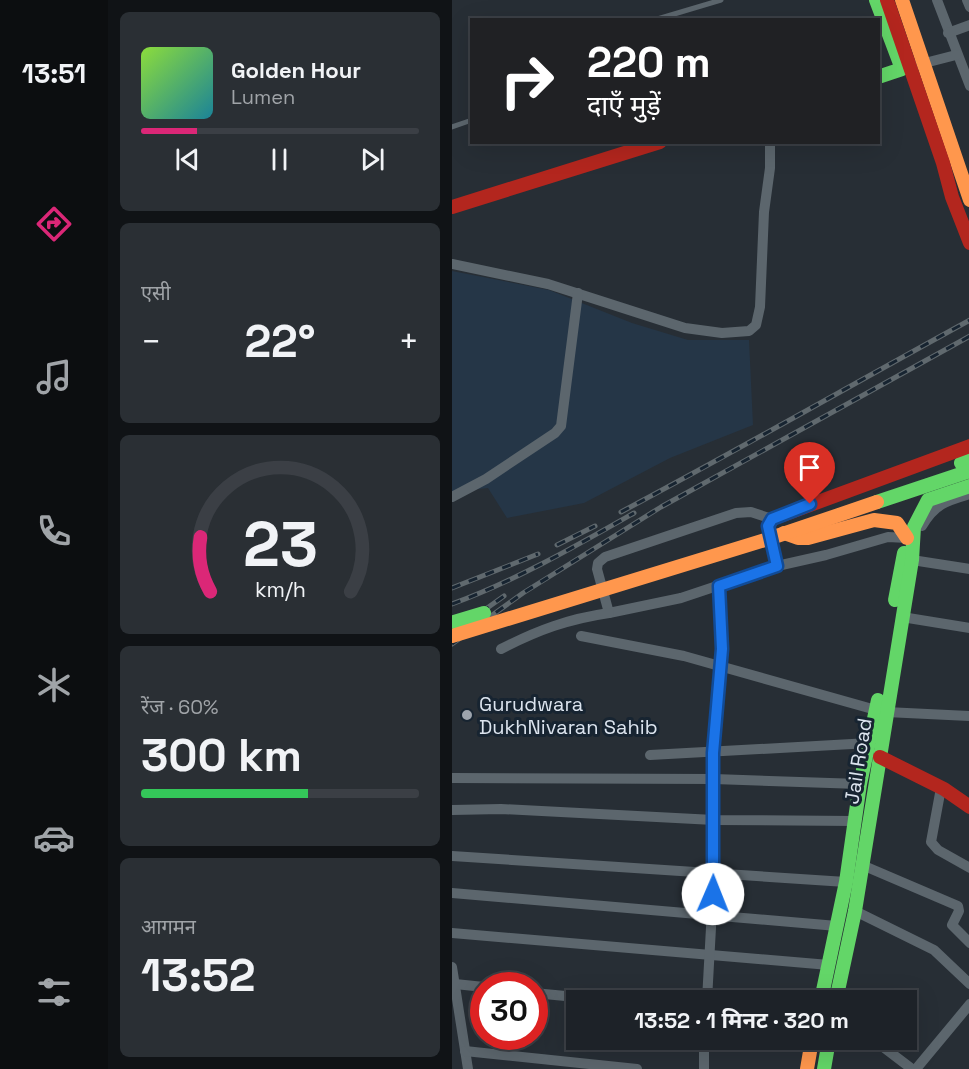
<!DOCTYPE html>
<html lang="hi">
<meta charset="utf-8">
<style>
:root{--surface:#1d2228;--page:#2a2f34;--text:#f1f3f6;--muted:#a0a4a8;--line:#3b3f45;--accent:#db2777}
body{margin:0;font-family:"Space Grotesk","Noto Sans Devanagari",sans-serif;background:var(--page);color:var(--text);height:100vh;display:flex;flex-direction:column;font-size:22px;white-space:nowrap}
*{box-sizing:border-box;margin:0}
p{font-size:20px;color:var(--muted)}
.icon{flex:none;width:33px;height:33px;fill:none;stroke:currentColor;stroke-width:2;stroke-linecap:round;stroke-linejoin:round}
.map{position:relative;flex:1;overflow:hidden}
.panel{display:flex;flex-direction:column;gap:12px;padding:12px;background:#101316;width:344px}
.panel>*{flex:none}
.hud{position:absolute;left:18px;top:18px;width:410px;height:126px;border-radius:0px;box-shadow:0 6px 24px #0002,0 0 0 2px var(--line);background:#202124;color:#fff;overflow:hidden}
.speed{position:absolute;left:18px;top:972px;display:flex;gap:12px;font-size:30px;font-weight:700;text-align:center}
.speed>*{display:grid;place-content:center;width:78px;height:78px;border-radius:50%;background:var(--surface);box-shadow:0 6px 24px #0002,0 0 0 2px var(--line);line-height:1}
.speed .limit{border:9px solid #d22;background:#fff;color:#111}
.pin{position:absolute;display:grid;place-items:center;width:51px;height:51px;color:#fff;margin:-62px -26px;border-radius:50% 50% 50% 0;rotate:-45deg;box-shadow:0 0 6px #0007}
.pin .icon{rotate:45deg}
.me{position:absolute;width:66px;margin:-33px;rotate:1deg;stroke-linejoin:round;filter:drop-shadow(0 0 4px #0008)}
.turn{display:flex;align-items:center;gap:21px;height:126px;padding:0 18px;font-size:27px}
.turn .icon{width:78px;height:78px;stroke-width:2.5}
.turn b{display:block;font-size:42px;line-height:51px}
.big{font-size:45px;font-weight:700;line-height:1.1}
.panel .tile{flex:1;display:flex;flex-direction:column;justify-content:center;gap:9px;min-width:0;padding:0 21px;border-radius:9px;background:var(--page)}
.panel .dial{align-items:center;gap:0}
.dial svg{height:156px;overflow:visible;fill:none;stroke:var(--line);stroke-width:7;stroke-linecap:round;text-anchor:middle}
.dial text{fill:var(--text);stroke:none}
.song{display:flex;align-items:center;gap:18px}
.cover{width:72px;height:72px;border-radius:9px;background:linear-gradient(135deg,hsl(90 70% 55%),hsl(190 70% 35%))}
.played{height:6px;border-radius:3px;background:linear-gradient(90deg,var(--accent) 20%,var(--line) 20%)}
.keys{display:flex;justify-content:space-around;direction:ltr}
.heat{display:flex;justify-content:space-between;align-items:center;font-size:33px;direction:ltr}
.charge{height:9px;border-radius:4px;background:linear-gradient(90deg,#34c759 60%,var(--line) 0)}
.trip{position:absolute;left:114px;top:990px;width:351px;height:60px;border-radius:0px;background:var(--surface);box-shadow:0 6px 24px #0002,0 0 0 2px var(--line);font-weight:700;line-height:60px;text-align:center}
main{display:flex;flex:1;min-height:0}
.dock{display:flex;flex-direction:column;width:108px;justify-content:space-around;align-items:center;background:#0c0e10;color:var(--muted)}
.dock .icon{width:42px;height:42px}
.dock .on{color:var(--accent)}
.dock b{font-size:27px;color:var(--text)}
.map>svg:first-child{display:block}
.built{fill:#253647}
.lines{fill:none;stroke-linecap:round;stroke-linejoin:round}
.lane{stroke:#5c666d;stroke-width:5}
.street{stroke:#5c666d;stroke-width:10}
.fast{stroke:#63d668;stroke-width:14}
.slow{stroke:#ff974d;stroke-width:14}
.jam{stroke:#b3261e;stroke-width:14}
.rail-casing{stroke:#60696e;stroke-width:5}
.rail{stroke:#172431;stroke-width:3;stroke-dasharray:9;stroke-linecap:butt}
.fast-bridge{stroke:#63d668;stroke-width:14}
.slow-bridge{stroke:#ff974d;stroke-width:14}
.jam-bridge{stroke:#b3261e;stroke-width:14}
.route-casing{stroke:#114b97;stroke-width:15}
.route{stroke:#1a73e8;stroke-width:10}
.poi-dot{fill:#9da4ad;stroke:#172431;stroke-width:2}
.labels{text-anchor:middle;stroke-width:6;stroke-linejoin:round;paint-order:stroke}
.poi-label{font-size:20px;fill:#dce4ee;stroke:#172431;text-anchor:start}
.street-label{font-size:20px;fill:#dce4ee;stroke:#172431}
</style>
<main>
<nav class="dock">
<b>13:51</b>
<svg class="icon on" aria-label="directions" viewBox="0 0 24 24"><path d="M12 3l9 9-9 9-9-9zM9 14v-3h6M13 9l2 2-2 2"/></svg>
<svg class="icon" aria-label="music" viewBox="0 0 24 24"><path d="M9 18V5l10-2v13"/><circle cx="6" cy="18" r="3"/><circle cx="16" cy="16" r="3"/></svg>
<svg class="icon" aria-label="phone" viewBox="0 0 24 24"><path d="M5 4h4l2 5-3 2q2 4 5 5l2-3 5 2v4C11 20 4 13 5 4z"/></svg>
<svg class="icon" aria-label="climate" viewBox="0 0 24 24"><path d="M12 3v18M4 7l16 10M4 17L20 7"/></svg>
<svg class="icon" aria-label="car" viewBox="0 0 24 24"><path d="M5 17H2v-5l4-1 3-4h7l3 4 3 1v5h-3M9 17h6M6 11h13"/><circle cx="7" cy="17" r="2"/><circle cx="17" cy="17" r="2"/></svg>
<svg class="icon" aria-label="filters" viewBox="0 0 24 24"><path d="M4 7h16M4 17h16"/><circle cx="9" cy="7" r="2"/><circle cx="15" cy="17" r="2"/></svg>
</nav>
<section class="panel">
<div class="tile">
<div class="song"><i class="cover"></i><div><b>Golden Hour</b><p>Lumen</p></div></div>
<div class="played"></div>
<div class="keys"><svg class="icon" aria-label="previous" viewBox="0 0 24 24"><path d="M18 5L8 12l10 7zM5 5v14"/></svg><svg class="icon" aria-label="pause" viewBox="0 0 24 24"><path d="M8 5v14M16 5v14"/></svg><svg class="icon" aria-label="next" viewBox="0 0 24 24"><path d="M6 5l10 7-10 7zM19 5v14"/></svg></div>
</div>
<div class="tile"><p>एसी</p>
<div class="heat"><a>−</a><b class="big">22°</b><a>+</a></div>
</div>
<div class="tile dial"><svg viewBox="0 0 100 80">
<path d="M14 69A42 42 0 1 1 86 69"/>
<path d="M14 69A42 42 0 0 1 9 41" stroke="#db2777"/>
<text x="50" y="56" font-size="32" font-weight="700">23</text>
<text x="50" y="72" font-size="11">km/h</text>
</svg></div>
<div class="tile"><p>रेंज · 60%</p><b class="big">300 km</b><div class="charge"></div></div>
<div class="tile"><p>आगमन</p><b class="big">13:52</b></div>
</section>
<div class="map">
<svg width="518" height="1069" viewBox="0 0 518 1069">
<rect width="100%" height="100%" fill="#272e35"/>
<!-- built -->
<path class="built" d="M 0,271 L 97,290 L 180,323 L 236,340 L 297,340 L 301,425 L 218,458 L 132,503 L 55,518 L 36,488 L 0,492 Z"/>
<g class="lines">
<!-- lane -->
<g class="lane">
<path d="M 202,20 L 269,0"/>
<path d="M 0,127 L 20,120"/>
</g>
<!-- street -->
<g class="street">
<path d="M 485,0 L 518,86"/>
<path d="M 515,0 L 518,7"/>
<path d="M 496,33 L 518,25"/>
<path d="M 465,65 L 504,55"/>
<path d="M 0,264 L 96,284 L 233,328 L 270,333 L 297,331 L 304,325 L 308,307 L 312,212 L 318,168 L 318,142"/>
<path d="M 0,497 L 34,479 L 103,433 L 109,426 L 126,293"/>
<path d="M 320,519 L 299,512 L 284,513 L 153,557 L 146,563 L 145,569 L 157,613 L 229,598 L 325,566 L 374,555 L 436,537 L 455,538"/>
<path d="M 470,526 C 483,504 494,501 518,494"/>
<path d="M 318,534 L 325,566"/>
<path d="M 460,560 L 518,569"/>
<path d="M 450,617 L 518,628"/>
<path d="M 129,636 L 232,656 L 424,710"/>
<path d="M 49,649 C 86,630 116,619 157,613"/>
<path d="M 434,712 L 518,716"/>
<path d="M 198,755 L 418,743"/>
<path d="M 0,778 L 262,779 L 408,784"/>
<path d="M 489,788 L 479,842 L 486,850 L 518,868"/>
<path d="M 0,810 L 49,809 L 262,820 L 402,821"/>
<path d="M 0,856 L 394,882"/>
<path d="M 410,865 L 506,906 L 507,911 L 500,925 L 518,943"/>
<path d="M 0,893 L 385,926"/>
<path d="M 403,911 L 482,950 L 518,984"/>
<path d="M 0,933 L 377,965"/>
<path d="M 0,967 L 16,1069"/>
<path d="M 3,984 L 32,987"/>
<path d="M 82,993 L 155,1000"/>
<path d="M 255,1000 L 262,873 L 261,753 L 270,649 L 267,586"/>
<path d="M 422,1040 L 460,1069"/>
<path d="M 13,1051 L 185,1069"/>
<path d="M 252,1069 L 252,1040"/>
<path d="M 464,1069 L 518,1004"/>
</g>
<!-- fast -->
<g class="fast">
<path d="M 424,0 L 450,69 L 426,77"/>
<path d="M 509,463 L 518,460"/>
<path d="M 443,600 L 452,553"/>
<path d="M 369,1000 L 394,882 L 408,784 L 426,700"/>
<path d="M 384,1000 L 403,911 L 460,560 L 462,527 L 476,500 L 518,486"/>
<path d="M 372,1069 L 377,1040"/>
</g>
<!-- slow -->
<g class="slow">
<path d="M 332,533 L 346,538 L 356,538 L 422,520 L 445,523 L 455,538"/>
<path d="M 355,1069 L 360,1040"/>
</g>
<!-- jam -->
<g class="jam">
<path d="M 0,207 L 208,142"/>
<path d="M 316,526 L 320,519 L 518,446"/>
<path d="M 428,757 L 492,789 L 518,807"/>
</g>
<!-- rail casing -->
<g class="rail-casing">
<g id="rail">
<path d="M 169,512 C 286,450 401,384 518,320"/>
<path d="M 105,545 L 143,526"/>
<path d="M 0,588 L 86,554"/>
<path d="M 0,604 C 63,581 124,546 182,513"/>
<path d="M 0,633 L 52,596"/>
<path d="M 0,644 L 71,593 L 209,507 L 518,336"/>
</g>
</g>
<!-- rail -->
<use href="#rail" class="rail"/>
<!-- fast-bridge -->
<g class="fast-bridge">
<path d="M 425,502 L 518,471"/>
<path d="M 2,622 L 32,613"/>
</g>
<!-- slow-bridge -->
<g class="slow-bridge">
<path d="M 450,0 L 518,200"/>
<path d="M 0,636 L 316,539 L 425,502"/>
</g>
<!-- jam-bridge -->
<path class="jam-bridge" d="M 435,0 L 491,163 L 500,197 L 518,243"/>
</g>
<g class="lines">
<!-- route casing -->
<g class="route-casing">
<path id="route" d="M 261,894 L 261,753 L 270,649 L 267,586 L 325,566 L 316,526 L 320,519 L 358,504"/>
</g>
<!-- route -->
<use href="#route" class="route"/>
</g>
<!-- markers -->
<circle class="poi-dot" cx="15" cy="715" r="6"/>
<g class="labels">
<!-- poi labels -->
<g class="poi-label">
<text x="27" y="711">Gurudwara<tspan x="27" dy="23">DukhNivaran Sahib</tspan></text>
</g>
<!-- street labels -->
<g class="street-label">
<text transform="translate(406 761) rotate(-81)" y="7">Jail Road</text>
</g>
</g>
</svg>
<div class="speed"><div class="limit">30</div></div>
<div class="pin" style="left:358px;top:504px;background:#d93025"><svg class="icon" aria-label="arrive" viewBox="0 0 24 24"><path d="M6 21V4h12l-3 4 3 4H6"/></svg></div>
<svg class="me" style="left:261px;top:894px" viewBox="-20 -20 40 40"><circle r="19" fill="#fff"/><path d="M0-13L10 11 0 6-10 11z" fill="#1a73e8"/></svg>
<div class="trip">13:52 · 1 मिनट · 320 m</div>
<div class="hud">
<div class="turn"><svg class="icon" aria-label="right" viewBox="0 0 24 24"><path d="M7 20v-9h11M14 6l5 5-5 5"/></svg><div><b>220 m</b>दाएँ मुड़ें</div></div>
</div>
</div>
</main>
